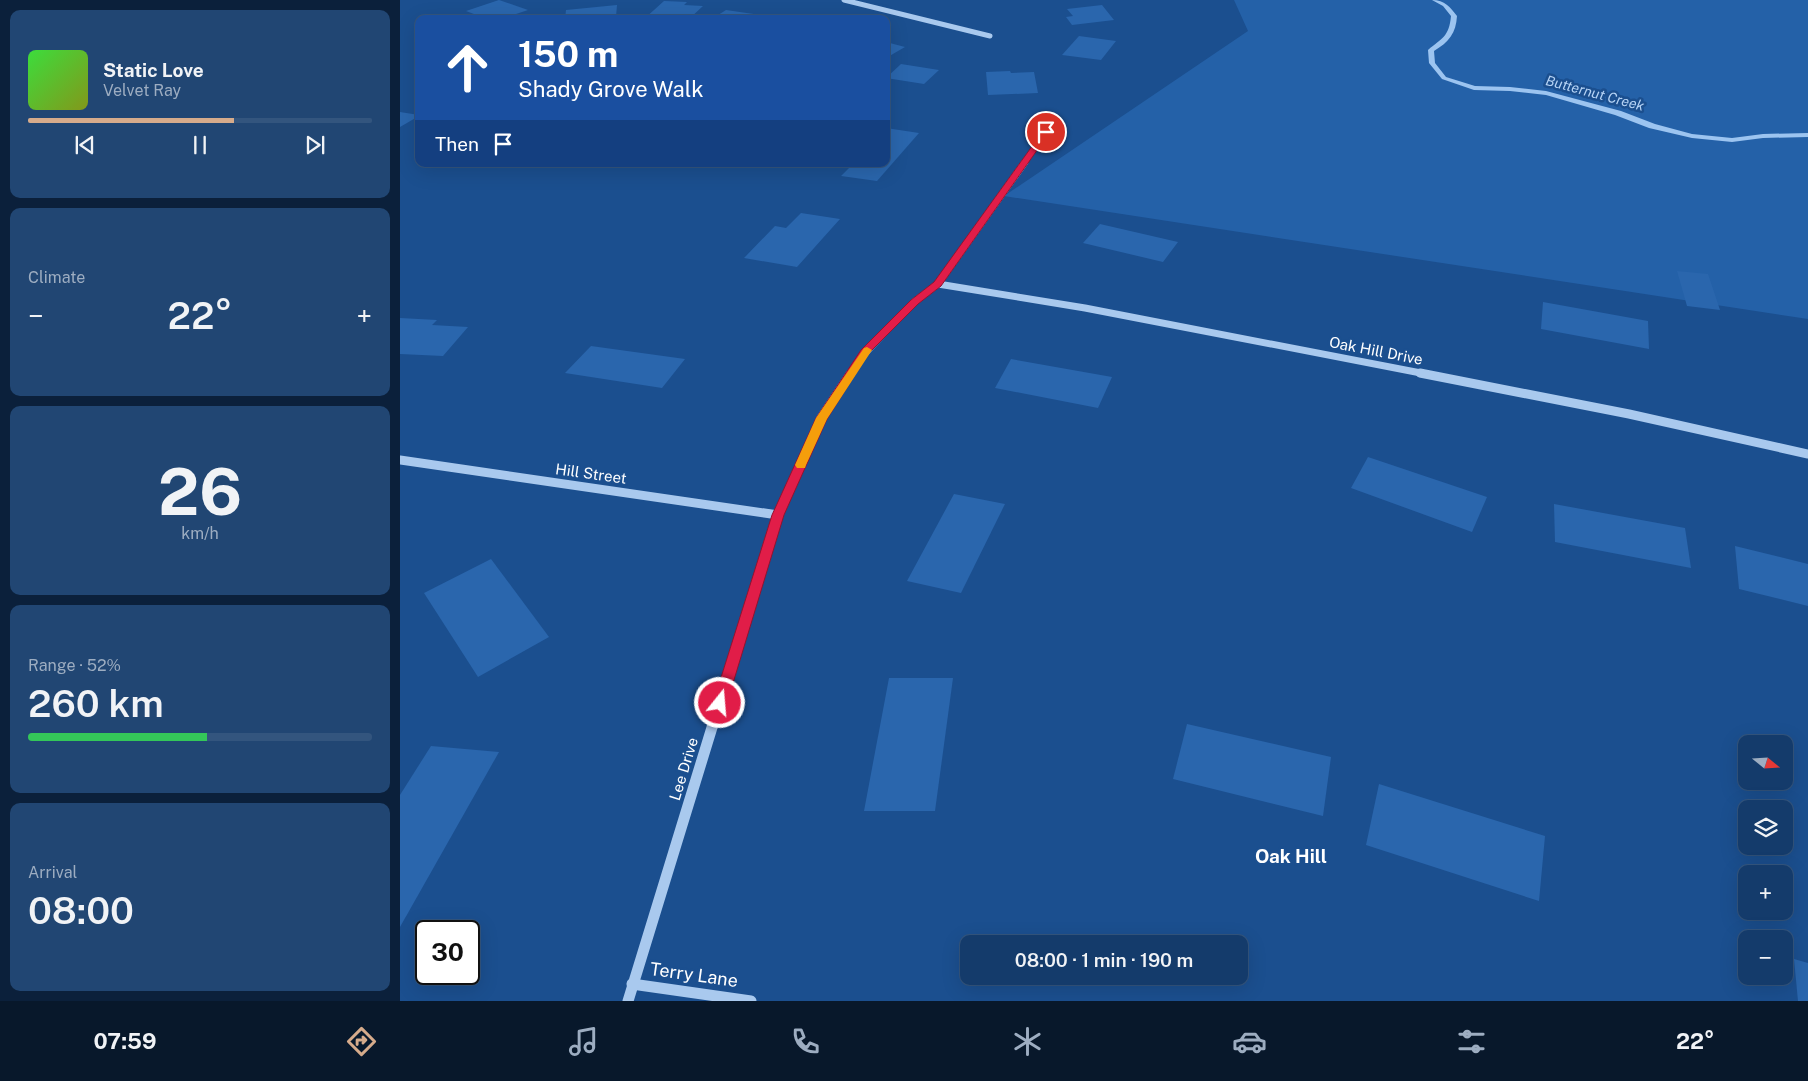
<!DOCTYPE html>
<meta charset="utf-8">
<style>
:root{--surface:#143b6b;--page:#214673;--text:#f1f3f6;--muted:#9dadc1;--line:#33557e;--accent:#d6ab8b}
body{margin:0;font-family:"Public Sans",sans-serif;background:var(--page);color:var(--text);height:100vh;display:flex;flex-direction:column;font-size:19px;white-space:nowrap}
*{box-sizing:border-box;margin:0}
p{font-size:16px;color:var(--muted)}
.icon{flex:none;width:28px;height:28px;fill:none;stroke:currentColor;stroke-width:2;stroke-linecap:round;stroke-linejoin:round}
.map{position:relative;flex:1;overflow:hidden}
.drawer{display:flex;flex-direction:column;gap:10px;padding:10px;background:#0b203b;width:400px}
.drawer>*{flex:none}
.banner{position:absolute;left:15px;top:15px;width:475px;height:152px;border-radius:10px;box-shadow:0 5px 20px #0002,0 0 0 1px var(--line);background:#1a4fa0;color:#fff;overflow:hidden}
.needle{width:32px;rotate:108deg}
.buttons{position:absolute;left:1338px;top:735px;display:grid;gap:10px}
.buttons a{display:grid;place-items:center;width:55px;height:55px;border-radius:10px;background:var(--surface);box-shadow:0 5px 20px #0002,0 0 0 1px var(--line);font-size:25px}
.speed{position:absolute;left:15px;top:920px;display:flex;gap:10px;font-size:25px;font-weight:700;text-align:center}
.speed>*{display:grid;place-content:center;width:65px;height:65px;border-radius:50%;background:var(--surface);box-shadow:0 5px 20px #0002,0 0 0 1px var(--line);line-height:1}
.speed .limit{border:2px solid #111;border-radius:8px;background:#fff;color:#111}
.pin{position:absolute;display:grid;place-items:center;width:42px;height:42px;color:#fff;margin:-21px;border:2px solid #fff;border-radius:50%;box-shadow:0 1px 5px #0007}
.me{position:absolute;width:55px;margin:-28px;rotate:17deg;stroke-linejoin:round;filter:drop-shadow(0 0 4px #0008)}
.turn{display:flex;align-items:center;gap:18px;height:105px;padding:0 20px;font-size:22px}
.turn .icon{width:65px;height:65px;stroke-width:2.5}
.turn b{display:block;font-size:35px;line-height:42px}
.then{display:flex;align-items:center;height:48px;padding:0 20px;background:#0003;gap:10px;font-size:19px}
.big{font-size:38px;font-weight:600;line-height:1.1}
.drawer .widget{flex:1;display:flex;flex-direction:column;justify-content:center;gap:8px;min-width:0;padding:0 18px;border-radius:10px;background:var(--page)}
.drawer .dial{align-items:center;gap:0}
.dial b{font-size:65px;line-height:1}
.song{display:flex;align-items:center;gap:15px}
.cover{width:60px;height:60px;border-radius:8px;background:linear-gradient(135deg,hsl(120 70% 55%),hsl(70 70% 35%))}
.played{height:5px;border-radius:2px;background:linear-gradient(90deg,var(--accent) 60%,var(--line) 60%)}
.keys{display:flex;justify-content:space-around;direction:ltr}
.heat{display:flex;justify-content:space-between;align-items:center;font-size:28px;direction:ltr}
.charge{height:8px;border-radius:4px;background:linear-gradient(90deg,#34c759 52%,var(--line) 0)}
.trip{position:absolute;left:560px;top:935px;width:288px;height:50px;border-radius:10px;background:var(--surface);box-shadow:0 5px 20px #0002,0 0 0 1px var(--line);font-weight:600;line-height:50px;text-align:center}
.tab-bar{display:flex;height:80px;justify-content:space-around;align-items:center;background:#08182b;color:var(--muted)}
.tab-bar .icon{width:35px;height:35px}
.tab-bar .selected{color:var(--accent)}
.tab-bar b{font-size:22px;color:var(--text)}
main{display:flex;flex:1;min-height:0}
.map>svg:first-child{display:block}
.green{fill:#2461a8}
.lines{fill:none;stroke-linecap:round;stroke-linejoin:round}
.stream{fill:#9cc4f0;fill-rule:evenodd}
.building{fill:#2a66ad}
.minor-far3{stroke:#a9c9ee;stroke-width:5}
.minor-far2{stroke:#a9c9ee;stroke-width:7}
.minor-far1{stroke:#a9c9ee;stroke-width:9}
.minor{stroke:#a9c9ee;stroke-width:11}
.route{fill:#e11d48;stroke:#92132f}
.slow{fill:#f59e0b}
.labels{text-anchor:middle;stroke-width:5;stroke-linejoin:round;paint-order:stroke}
.far-water-label{font-size:14px;font-style:italic;fill:#b5d3f5;stroke:#1b4f8f}
.street-label{font-size:15px;fill:#fff;stroke:#1b4f8f}
.near-street-label{font-size:18px;fill:#fff;stroke:#1b4f8f}
.near-neighbourhood-label{font-size:19px;font-weight:bold;fill:#fff;stroke:#1b4f8f}
</style>
<main>
<section class="drawer">
<div class="widget">
<div class="song"><i class="cover"></i><div><b>Static Love</b><p>Velvet Ray</p></div></div>
<div class="played"></div>
<div class="keys"><svg class="icon" aria-label="previous" viewBox="0 0 24 24"><path d="M18 5L8 12l10 7zM5 5v14"/></svg><svg class="icon" aria-label="pause" viewBox="0 0 24 24"><path d="M8 5v14M16 5v14"/></svg><svg class="icon" aria-label="next" viewBox="0 0 24 24"><path d="M6 5l10 7-10 7zM19 5v14"/></svg></div>
</div>
<div class="widget"><p>Climate</p>
<div class="heat"><a>−</a><b class="big">22°</b><a>+</a></div>
</div>
<div class="widget dial"><b>26</b><p>km/h</p></div>
<div class="widget"><p>Range · 52%</p><b class="big">260 km</b><div class="charge"></div></div>
<div class="widget"><p>Arrival</p><b class="big">08:00</b></div>
</section>
<div class="map">
<svg width="1408" height="1001" viewBox="0 0 1408 1001">
<rect width="100%" height="100%" fill="#1b4f8f"/>
<!-- green -->
<path class="green" d="M 834,0 L 1408,0 L 1408,319 L 604,196 L 848,31 Z"/>
<g class="lines">
<!-- stream -->
<path class="stream" d="M 1032,0 C 1045,0 1050,7 1057,16 C 1056,33 1049,42 1034,51 L 1035,63 L 1046,77 L 1075,86 L 1110,87 L 1146,91 L 1221,111 L 1255,124 L 1292,134 L 1332,138 L 1363,134 L 1408,133 L 1408,137 L 1363,138 L 1332,142 L 1292,138 L 1249,128 L 1215,115 L 1146,95 L 1110,91 L 1074,90 L 1042,79 L 1029,63 L 1028,50 C 1042,38 1049,37 1051,16 L 1043,6 Z"/>
</g>
<!-- building -->
<g class="building">
<path d="M 99,0 L 128,10 L 101,19 L 87,19 L 66,11 Z"/>
<path d="M 264,1 L 287,2 L 284,5 L 303,6 L 289,19 L 244,19 Z"/>
<path d="M 217,5 L 216,17 L 165,19 L 166,10 Z"/>
<path d="M 702,5 L 714,20 L 672,25 L 666,17 L 673,16 L 667,9 Z"/>
<path d="M 326,10 L 367,16 L 363,19 L 312,19 Z"/>
<path d="M 679,36 L 716,41 L 701,60 L 662,55 Z"/>
<path d="M 486,42 L 505,47 L 486,58 Z"/>
<path d="M 501,64 L 539,70 L 524,84 L 486,78 Z"/>
<path d="M 610,71 L 611,73 L 634,72 L 638,93 L 588,95 L 586,72 Z"/>
<path d="M 0,112 L 19,115 L 19,116 L 0,127 Z"/>
<path d="M 486,128 L 519,133 L 477,181 L 441,176 L 453,164 L 486,164 Z"/>
<path d="M 401,213 L 440,219 L 397,267 L 344,258 L 375,226 L 386,228 Z"/>
<path d="M 700,224 L 778,242 L 763,262 L 683,243 Z"/>
<path d="M 1277,271 L 1308,274 L 1320,310 L 1287,306 Z"/>
<path d="M 1143,302 L 1248,321 L 1249,349 L 1141,329 Z"/>
<path d="M 0,318 L 37,320 L 32,325 L 68,327 L 43,356 L 0,354 Z"/>
<path d="M 191,346 L 285,359 L 262,388 L 165,373 Z"/>
<path d="M 611,359 L 712,377 L 698,408 L 595,388 Z"/>
<path d="M 968,457 L 1087,497 L 1072,532 L 951,488 Z"/>
<path d="M 554,494 L 605,504 L 561,593 L 507,581 Z"/>
<path d="M 1154,504 L 1285,528 L 1291,568 L 1155,542 Z"/>
<path d="M 1335,546 L 1408,564 L 1408,606 L 1339,589 Z"/>
<path d="M 91,559 L 149,637 L 78,677 L 24,593 Z"/>
<path d="M 489,678 L 553,678 L 535,811 L 464,811 Z"/>
<path d="M 787,724 L 931,757 L 923,816 L 773,779 Z"/>
<path d="M 31,746 L 99,752 L 0,927 L 0,795 Z"/>
<path d="M 979,784 L 1145,836 L 1139,901 L 966,845 Z"/>
<path d="M 1394,959 L 1408,963 L 1408,1001 L 1398,1001 Z"/>
</g>
<g class="lines">
<!-- minor-far3 -->
<g class="minor-far3">
<path d="M 444,0 L 590,36"/>
<path d="M 624,163 L 646,133"/>
</g>
<!-- minor-far2 -->
<g class="minor-far2">
<path d="M 538,284 L 685,308 L 1026,374"/>
<path d="M 450,374 L 465,353 L 514,302 L 538,284 L 625,162"/>
</g>
<!-- minor-far1 -->
<g class="minor-far1">
<path d="M 1020,373 L 1229,414 L 1408,454"/>
<path d="M 0,460 L 378,515"/>
<path d="M 337,648 L 378,515 L 421,418 L 451,373"/>
</g>
<!-- minor -->
<g class="minor">
<path d="M 232,984 L 351,1001"/>
<path d="M 228,1001 L 337,646"/>
</g>
</g>
<!-- route -->
<path class="route" d="M 643,131 L 650,132 L 541,286 L 518,304 L 468,354 L 427,419 L 384,515 L 327,703 L 325,707 L 320,708 L 315,707 L 313,703 L 372,515 L 416,418 L 461,350 L 511,300 L 534,282 Z"/>
<!-- slow -->
<path class="slow" d="M 467,347 L 472,350 L 427,419 L 406,465 L 405,468 L 397,468 L 395,465 L 416,418 L 464,348 Z"/>
<g class="labels">
<!-- far-water labels -->
<g class="far-water-label">
<text transform="translate(1195 93) rotate(15)" y="5">Butternut Creek</text>
</g>
<!-- street labels -->
<g class="street-label">
<text transform="translate(976 351) rotate(11)" y="5">Oak Hill Drive</text>
<text transform="translate(191 474) rotate(8)" y="5">Hill Street</text>
<text transform="translate(284 769) rotate(-73)" y="5">Lee Drive</text>
</g>
<!-- near-street labels -->
<g class="near-street-label">
<text transform="translate(294 975) rotate(8)" y="6">Terry Lane</text>
</g>
<!-- near-neighbourhood labels -->
<g class="near-neighbourhood-label">
<text x="891" y="863">Oak Hill</text>
</g>
</g>
</svg>
<div class="buttons">
<a><svg class="needle" viewBox="-14 -14 28 28"><path d="M0-13l5 13h-10z" fill="#e53935"/><path d="M0 13l5-13h-10z" fill="#9dadc1"/></svg></a>
<a><svg class="icon" aria-label="layers" viewBox="0 0 24 24"><path d="M12 4l9 5-9 5-9-5zM3 14l9 5 9-5"/></svg></a>
<a>+</a>
<a>−</a>
</div>
<div class="speed"><div class="limit">30</div></div>
<div class="pin" style="left:646px;top:132px;background:#d93025"><svg class="icon" aria-label="arrive" viewBox="0 0 24 24"><path d="M6 21V4h12l-3 4 3 4H6"/></svg></div>
<svg class="me" style="left:320px;top:703px" viewBox="-20 -20 40 40"><circle r="17" fill="#e11d48" stroke="#fff" stroke-width="3"/><path d="M0-11L8 9 0 5-8 9z" fill="#fff"/></svg>
<div class="trip">08:00 · 1 min · 190 m</div>
<div class="banner">
<div class="turn"><svg class="icon" aria-label="ahead" viewBox="0 0 24 24"><path d="M12 20V5M6 11l6-6 6 6"/></svg><div><b>150 m</b>Shady Grove Walk</div></div>
<div class="then">Then<svg class="icon" aria-label="arrive" viewBox="0 0 24 24"><path d="M6 21V4h12l-3 4 3 4H6"/></svg></div>
</div>
</div>
</main>
<nav class="tab-bar">
<b>07:59</b>
<svg class="icon selected" aria-label="directions" viewBox="0 0 24 24"><path d="M12 3l9 9-9 9-9-9zM9 14v-3h6M13 9l2 2-2 2"/></svg>
<svg class="icon" aria-label="music" viewBox="0 0 24 24"><path d="M9 18V5l10-2v13"/><circle cx="6" cy="18" r="3"/><circle cx="16" cy="16" r="3"/></svg>
<svg class="icon" aria-label="phone" viewBox="0 0 24 24"><path d="M5 4h4l2 5-3 2q2 4 5 5l2-3 5 2v4C11 20 4 13 5 4z"/></svg>
<svg class="icon" aria-label="climate" viewBox="0 0 24 24"><path d="M12 3v18M4 7l16 10M4 17L20 7"/></svg>
<svg class="icon" aria-label="car" viewBox="0 0 24 24"><path d="M5 17H2v-5l4-1 3-4h7l3 4 3 1v5h-3M9 17h6M6 11h13"/><circle cx="7" cy="17" r="2"/><circle cx="17" cy="17" r="2"/></svg>
<svg class="icon" aria-label="filters" viewBox="0 0 24 24"><path d="M4 7h16M4 17h16"/><circle cx="9" cy="7" r="2"/><circle cx="15" cy="17" r="2"/></svg>
<b>22°</b>
</nav>
